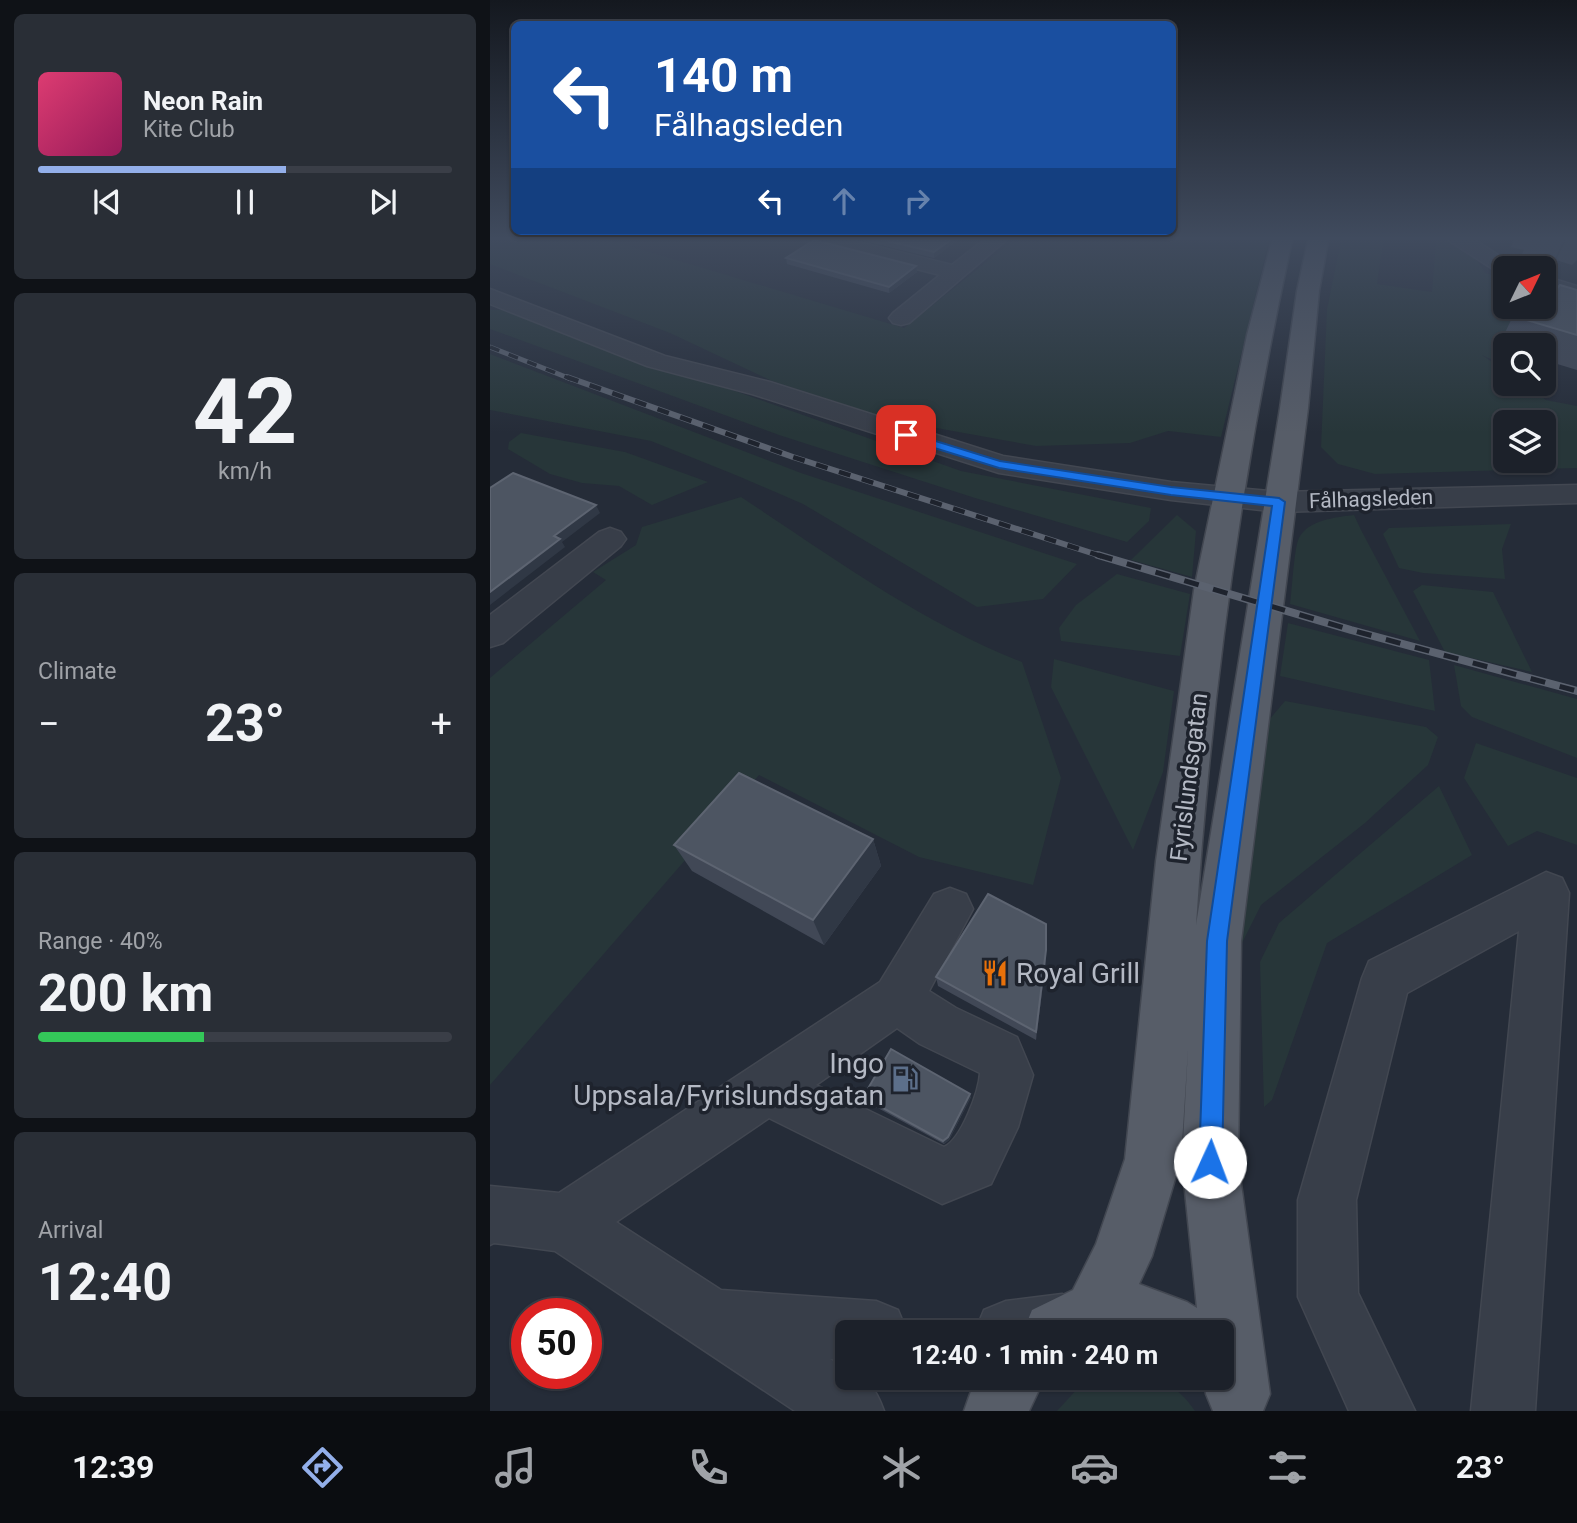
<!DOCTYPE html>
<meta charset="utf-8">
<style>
:root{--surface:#1c212a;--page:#292e36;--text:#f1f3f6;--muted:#a0a3a8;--line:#3a3e47;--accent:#93afea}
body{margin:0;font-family:Roboto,sans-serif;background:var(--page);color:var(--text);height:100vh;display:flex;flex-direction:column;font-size:26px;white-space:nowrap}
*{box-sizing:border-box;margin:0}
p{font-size:23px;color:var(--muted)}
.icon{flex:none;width:38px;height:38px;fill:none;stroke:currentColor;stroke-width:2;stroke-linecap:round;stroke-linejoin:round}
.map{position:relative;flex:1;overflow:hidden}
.details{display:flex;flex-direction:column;gap:14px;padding:14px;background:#0f1217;width:490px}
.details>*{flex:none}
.top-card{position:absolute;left:21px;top:21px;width:665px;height:214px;border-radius:10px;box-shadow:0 2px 5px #0004,0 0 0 2px var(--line);background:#1a4fa0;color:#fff;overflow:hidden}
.needle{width:46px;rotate:47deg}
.fabs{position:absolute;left:1003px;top:256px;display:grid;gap:14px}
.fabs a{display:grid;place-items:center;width:63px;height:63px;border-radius:10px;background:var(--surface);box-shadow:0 2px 5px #0004,0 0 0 2px var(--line);font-size:35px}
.speed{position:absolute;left:21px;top:1298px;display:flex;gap:14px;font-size:35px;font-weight:700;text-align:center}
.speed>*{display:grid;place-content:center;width:91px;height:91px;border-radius:50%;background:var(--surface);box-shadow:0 2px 5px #0004,0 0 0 2px var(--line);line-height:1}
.speed .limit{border:10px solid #d22;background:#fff;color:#111}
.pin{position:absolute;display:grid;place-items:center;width:60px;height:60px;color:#fff;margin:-30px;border-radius:14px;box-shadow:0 4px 10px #0006}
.me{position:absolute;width:77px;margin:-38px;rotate:2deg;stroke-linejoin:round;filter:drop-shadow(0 0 5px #0008)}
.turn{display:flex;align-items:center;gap:24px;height:147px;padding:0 28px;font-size:32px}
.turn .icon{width:91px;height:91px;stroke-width:2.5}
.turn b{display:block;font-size:49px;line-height:60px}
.lanes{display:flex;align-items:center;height:66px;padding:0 28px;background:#0003;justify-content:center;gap:35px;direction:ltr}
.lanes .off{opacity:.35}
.big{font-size:52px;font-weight:700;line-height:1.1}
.details .tile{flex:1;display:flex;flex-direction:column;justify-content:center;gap:10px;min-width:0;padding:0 24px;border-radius:10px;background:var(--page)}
.details .dial{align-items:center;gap:0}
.dial b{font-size:91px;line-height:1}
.song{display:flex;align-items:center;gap:21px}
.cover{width:84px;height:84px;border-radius:10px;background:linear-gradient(135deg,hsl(340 70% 55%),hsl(330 70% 35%))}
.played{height:7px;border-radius:4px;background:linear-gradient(90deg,var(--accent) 60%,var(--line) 60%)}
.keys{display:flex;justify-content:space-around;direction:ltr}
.heat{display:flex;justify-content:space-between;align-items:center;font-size:38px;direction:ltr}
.charge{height:10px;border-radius:5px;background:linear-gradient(90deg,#34c759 40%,var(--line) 0)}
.trip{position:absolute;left:345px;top:1320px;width:399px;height:70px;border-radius:10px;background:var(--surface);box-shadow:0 2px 5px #0004,0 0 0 2px var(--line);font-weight:700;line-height:70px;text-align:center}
.menu{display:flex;height:112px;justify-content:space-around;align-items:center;background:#0b0d11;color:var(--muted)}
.menu .icon{width:49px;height:49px}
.menu .selected{color:var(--accent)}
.menu b{font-size:32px;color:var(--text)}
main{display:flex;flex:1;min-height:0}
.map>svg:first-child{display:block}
.green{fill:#273639;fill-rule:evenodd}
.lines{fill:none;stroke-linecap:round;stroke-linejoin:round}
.minor-casing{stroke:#424751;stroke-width:3}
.major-casing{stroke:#424751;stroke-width:3}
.minor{fill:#383e49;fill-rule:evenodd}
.major{fill:#575d68;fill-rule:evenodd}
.rail-far2-casing{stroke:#5b626f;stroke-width:5}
.rail-far1-casing{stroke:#5b626f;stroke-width:6}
.rail-casing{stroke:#5b626f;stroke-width:8}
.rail-far2{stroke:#1e232d;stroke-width:3.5;stroke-dasharray:10;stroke-linecap:butt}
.rail-far1{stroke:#1e232d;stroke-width:4.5;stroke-dasharray:12;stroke-linecap:butt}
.rail{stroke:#1e232d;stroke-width:5;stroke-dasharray:15;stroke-linecap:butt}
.wall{fill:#414856}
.shaded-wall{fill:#303845}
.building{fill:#4d5562;stroke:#5d6471;stroke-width:2}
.route{fill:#1a73e8;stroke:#114b97;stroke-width:2}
.labels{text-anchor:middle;stroke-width:7;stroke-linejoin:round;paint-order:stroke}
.far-street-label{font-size:21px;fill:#b4b9c4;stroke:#1e232d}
.street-label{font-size:24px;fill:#b4b9c4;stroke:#1e232d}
.near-poi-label{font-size:28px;fill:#b4b9c4;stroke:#1e232d;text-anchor:start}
</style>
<main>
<section class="details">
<div class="tile">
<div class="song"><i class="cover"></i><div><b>Neon Rain</b><p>Kite Club</p></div></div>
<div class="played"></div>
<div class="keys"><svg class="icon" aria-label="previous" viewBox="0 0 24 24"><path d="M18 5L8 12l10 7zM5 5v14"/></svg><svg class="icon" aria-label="pause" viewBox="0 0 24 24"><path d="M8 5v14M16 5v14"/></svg><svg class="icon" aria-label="next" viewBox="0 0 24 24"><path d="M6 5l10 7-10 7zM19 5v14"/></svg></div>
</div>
<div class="tile dial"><b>42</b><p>km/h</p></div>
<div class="tile"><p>Climate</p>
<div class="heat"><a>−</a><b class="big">23°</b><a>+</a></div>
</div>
<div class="tile"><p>Range · 40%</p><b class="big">200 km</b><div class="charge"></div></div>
<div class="tile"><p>Arrival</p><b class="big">12:40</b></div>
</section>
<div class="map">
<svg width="1087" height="1411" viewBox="0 0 1087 1411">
<rect width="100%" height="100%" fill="#252c38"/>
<!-- green -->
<g class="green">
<path d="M 0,236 L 106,236 L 414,328 L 529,236 L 780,236 L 731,437 L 678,431 L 640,443 L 546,446 L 402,420 L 282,381 L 180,333 L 0,264 Z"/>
<path d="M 852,236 L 894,236 L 887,284 L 942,292 L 946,240 L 931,237 C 953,229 986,253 995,273 L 1015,279 L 1015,306 L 1046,306 L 1010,345 L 1015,347 L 1015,366 L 992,355 L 1015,371 L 1015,383 L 1032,383 L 1056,400 L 1087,406 L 1087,468 L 885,474 L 848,464 L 831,447 L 837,309 ZM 1015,422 L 1054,422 L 1054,460 L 1015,460 Z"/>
<path d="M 0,310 L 16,310 L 471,471 L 661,508 L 659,521 L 637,542 L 485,498 L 289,435 L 0,329 Z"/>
<path d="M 0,354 L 311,473 L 587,564 L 553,599 L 487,607 L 313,504 L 248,476 L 161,441 L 0,410 Z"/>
<path d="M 31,433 L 135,452 L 218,482 L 162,505 L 129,486 L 92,483 L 60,474 L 18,449 L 19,442 Z"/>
<path d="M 251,497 C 341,556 432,623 532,662 L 571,778 L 543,885 L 429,857 L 269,775 L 0,1085 L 0,678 L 116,580 L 103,572 L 146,545 L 152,527 Z"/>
<path d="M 687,515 L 706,531 L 702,577 L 641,560 Z"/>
<path d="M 864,515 L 871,530 L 930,641 L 800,604 C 802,591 804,547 809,538 C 818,520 847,517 864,515 Z"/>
<path d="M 1021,524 L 1012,549 L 1015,579 L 933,573 L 909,568 L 893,534 L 899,528 Z"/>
<path d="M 627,574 L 700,594 L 690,656 L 571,641 L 569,628 L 586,605 Z"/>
<path d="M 932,585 L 1003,592 L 1042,672 L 955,652 L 923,591 Z"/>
<path d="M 798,623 L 939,660 L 945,711 L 790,676 Z"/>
<path d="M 564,659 L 684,691 L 673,772 L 643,850 L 561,687 Z"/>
<path d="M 964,665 L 1087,699 L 1087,758 L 982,717 L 971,706 Z"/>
<path d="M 795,701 L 936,727 L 948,737 L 938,765 L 875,823 L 771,905 L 747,953 L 778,721 Z"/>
<path d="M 986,743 L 1087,778 L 1087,845 L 1047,831 L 1018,846 L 974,778 Z"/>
<path d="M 949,786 L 982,855 L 837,943 L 782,1100 L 774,1107 L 770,962 L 789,923 Z"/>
<path d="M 608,1377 C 649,1377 679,1372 705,1411 L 567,1411 L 590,1386 Z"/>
</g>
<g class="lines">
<!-- minor casing -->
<g class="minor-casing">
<g id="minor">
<path d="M 310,236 L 344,236 L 462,265 L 499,236 L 521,236 L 419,323 L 411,325 L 403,323 L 399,318 L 403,313 L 450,275 L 313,240 Z"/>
<path d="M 955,236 L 979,236 L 1028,268 L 1015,268 L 1015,274 L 1009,273 L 958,240 Z"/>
<path d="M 1054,276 L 1087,286 L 1087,300 L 1054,290 Z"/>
<path d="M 0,289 L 175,356 L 280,382 L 513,456 L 681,482 L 789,492 L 1087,485 L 1087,503 L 789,512 L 681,500 L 509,473 L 262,394 L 157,366 L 0,304 Z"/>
<path d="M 120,528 L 131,532 L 136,539 L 131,546 L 13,643 L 0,647 L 0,615 L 109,532 Z"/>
<path d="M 1056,872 L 1072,878 L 1079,893 L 1045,1411 L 981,1411 L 1029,931 L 917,993 L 866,1200 L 868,1293 L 925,1411 L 859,1411 L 808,1297 L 808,1200 L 872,978 L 879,961 Z"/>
<path d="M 460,888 L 476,894 L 483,909 L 439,991 L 466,1008 L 527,1037 L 543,1075 L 528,1127 L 501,1184 L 452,1204 L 279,1118 L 126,1222 L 231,1290 L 386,1301 L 408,1310 L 417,1332 L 357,1332 L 357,1361 L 340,1359 L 357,1370 L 357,1377 C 380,1377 387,1392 394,1411 L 305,1411 L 65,1251 L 4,1243 L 0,1245 L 0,1186 L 69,1193 L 390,982 L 444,894 ZM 407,1028 L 430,1044 L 490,1073 C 489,1091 471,1140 454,1147 L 326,1085 Z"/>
<path d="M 572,1294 L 594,1303 L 603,1325 L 600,1332 L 485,1332 L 494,1310 L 516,1301 Z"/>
</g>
</g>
<!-- major casing -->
<g class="major-casing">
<g id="major">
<path d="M 783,236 L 803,236 C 753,463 721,693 706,925 L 790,408 L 807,291 L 819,236 L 839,236 L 829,291 L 818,408 L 751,941 L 748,1162 L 780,1394 L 773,1411 L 723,1411 L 716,1394 L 714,1377 L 732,1377 L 732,1332 L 533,1332 L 542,1310 L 583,1290 L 606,1244 L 635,1159 L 666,861 L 704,590 L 757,335 ZM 698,1049 L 692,1162 L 707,1308 L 697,1302 L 649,1284 L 662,1256 L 691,1159 Z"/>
<path d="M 486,1377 L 555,1377 L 539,1411 L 474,1411 Z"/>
</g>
</g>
<!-- minor -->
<use href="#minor" class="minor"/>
<!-- major -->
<use href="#major" class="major"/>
<!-- rail-far2 casing -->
<g class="rail-far2-casing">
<path id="rail-far2" d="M 0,347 L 81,379"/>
</g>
<!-- rail-far1 casing -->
<g class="rail-far1-casing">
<path id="rail-far1" d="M 77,377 L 303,457 L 614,557"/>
</g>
<!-- rail casing -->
<g class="rail-casing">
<path id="rail" d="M 608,555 L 861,630 L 1087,691"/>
</g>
<!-- rail-far2 -->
<use href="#rail-far2" class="rail-far2"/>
<!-- rail-far1 -->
<use href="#rail-far1" class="rail-far1"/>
<!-- rail -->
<use href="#rail" class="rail"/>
</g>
<!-- wall -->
<g class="wall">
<path d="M 354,236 L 473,236 L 444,258 Z"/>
<path d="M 1026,236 L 1087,236 L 1087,260 L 1082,265 L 1066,260 L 1063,263 L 1032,254 L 1034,250 L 1021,247 Z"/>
<path d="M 296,258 L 427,272 L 399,293 L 297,264 Z"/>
<path d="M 1087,290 L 1087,370 L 1054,360 L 1054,345 L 1015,345 L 1015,347 L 1009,345 L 1023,316 L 1062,294 Z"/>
<path d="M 383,839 L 391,866 L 334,945 L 202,871 L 184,845 Z"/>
<path d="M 556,960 L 546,1040 L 448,986 L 446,977 Z"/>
<path d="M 373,1097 L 481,1097 L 459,1140 L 454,1144 L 375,1101 Z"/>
</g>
<!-- shaded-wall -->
<g class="shaded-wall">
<path d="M 466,236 L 473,236 L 444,258 L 444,252 Z"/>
<path d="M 1076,236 L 1078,236 L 1066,260 L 1063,263 Z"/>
<path d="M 426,266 L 427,272 L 399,293 L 399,287 Z"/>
<path d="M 106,505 L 110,513 L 72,542 L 75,547 L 0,605 L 0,592 L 64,536 Z"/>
<path d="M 383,839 L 391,866 L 334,945 L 323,920 Z"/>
<path d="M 556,950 L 556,960 L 546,1040 L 546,1032 Z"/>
<path d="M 480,1094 L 481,1097 L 459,1140 L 454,1144 L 453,1141 Z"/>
</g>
<!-- building -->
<g class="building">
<path d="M 376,236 L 466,236 L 444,252 Z"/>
<path d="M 324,240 L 426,266 L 399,287 L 296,258 Z"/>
<path d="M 1070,285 L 1087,290 L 1087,335 L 1023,316 L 1032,306 L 1054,306 L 1054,291 L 1062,294 Z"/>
<path d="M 23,473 L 106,505 L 64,536 L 70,539 L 0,592 L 0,488 Z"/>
<path d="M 249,773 L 383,839 L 323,920 L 184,845 Z"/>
<path d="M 498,894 L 556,924 L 556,950 L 546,1032 L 446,977 Z"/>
<path d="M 401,1049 L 480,1094 L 458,1137 L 453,1141 L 373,1097 Z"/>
</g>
<!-- sky -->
<linearGradient id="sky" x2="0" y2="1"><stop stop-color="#14181f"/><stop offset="0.55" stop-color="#404b5e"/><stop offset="1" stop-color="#404b5e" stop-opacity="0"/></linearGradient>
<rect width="1087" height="433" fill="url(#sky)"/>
<!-- route -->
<path class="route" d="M 412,433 L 420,433 L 510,461 L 681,487 L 789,498 L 795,502 L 737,941 L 732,1162 L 728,1170 L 720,1174 L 712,1170 L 709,1162 L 717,941 L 782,506 L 681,495 L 509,468 L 412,438 Z"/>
<!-- icons -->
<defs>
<g id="restaurant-bare" transform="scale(2.1)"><path d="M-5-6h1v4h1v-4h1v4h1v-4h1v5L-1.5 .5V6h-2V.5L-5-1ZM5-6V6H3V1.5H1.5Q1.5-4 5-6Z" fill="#e8710a" stroke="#1e232d" stroke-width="2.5" paint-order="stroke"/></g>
<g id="fuel-bare" transform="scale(2.1)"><path d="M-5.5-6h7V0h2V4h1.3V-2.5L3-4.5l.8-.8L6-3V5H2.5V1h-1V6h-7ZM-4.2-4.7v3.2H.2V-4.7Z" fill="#5c6f8a" stroke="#1e232d" stroke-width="2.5" paint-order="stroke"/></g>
</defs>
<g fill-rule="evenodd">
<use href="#restaurant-bare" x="505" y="973"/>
<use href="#fuel-bare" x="415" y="1079"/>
</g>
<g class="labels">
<!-- far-street labels -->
<g class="far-street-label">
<text transform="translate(881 499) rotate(-2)" y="7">Fålhagsleden</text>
</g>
<!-- street labels -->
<g class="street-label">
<text transform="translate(699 777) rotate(-83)" y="8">Fyrislundsgatan</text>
</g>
<!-- near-poi labels -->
<g class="near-poi-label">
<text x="526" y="983">Royal Grill</text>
<text x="394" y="1073" text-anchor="end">Ingo<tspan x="394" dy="32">Uppsala/Fyrislundsgatan</tspan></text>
</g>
</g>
</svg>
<div class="fabs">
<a><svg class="needle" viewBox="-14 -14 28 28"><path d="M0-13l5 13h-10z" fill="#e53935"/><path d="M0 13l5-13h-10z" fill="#a0a3a8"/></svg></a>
<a><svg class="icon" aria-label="search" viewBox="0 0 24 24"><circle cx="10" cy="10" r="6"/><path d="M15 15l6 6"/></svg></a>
<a><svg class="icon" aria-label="layers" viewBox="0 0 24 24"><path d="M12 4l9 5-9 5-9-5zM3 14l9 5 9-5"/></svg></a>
</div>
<div class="speed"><div class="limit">50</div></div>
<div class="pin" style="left:416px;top:435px;background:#d93025"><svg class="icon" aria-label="arrive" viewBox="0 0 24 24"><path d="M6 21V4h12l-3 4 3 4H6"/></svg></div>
<svg class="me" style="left:720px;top:1162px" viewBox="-20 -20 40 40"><circle r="19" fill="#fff"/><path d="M0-13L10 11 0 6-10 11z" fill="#1a73e8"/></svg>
<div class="trip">12:40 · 1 min · 240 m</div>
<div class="top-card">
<div class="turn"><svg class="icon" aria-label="left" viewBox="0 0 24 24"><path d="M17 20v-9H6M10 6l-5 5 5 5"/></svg><div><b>140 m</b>Fålhagsleden</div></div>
<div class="lanes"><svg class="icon" aria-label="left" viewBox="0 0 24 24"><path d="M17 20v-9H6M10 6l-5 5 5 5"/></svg><svg class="icon off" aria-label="ahead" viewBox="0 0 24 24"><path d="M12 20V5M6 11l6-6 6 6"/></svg><svg class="icon off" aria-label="right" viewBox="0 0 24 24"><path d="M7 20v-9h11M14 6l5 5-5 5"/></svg></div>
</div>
</div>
</main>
<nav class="menu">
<b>12:39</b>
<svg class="icon selected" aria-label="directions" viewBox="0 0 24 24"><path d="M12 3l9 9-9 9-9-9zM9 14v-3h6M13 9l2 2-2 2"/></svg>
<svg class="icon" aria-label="music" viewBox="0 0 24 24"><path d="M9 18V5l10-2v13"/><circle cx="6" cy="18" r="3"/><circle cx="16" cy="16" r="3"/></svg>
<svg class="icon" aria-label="phone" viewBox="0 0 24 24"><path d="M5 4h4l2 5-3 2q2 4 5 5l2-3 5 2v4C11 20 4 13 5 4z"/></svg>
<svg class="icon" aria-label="climate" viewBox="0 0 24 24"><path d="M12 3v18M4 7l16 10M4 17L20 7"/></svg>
<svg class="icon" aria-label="car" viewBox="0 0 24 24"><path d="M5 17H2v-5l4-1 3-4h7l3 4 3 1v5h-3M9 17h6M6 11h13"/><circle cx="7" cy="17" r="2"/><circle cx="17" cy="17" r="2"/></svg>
<svg class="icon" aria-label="filters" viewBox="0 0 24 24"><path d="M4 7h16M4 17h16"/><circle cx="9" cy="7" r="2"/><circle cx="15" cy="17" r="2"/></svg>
<b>23°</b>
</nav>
